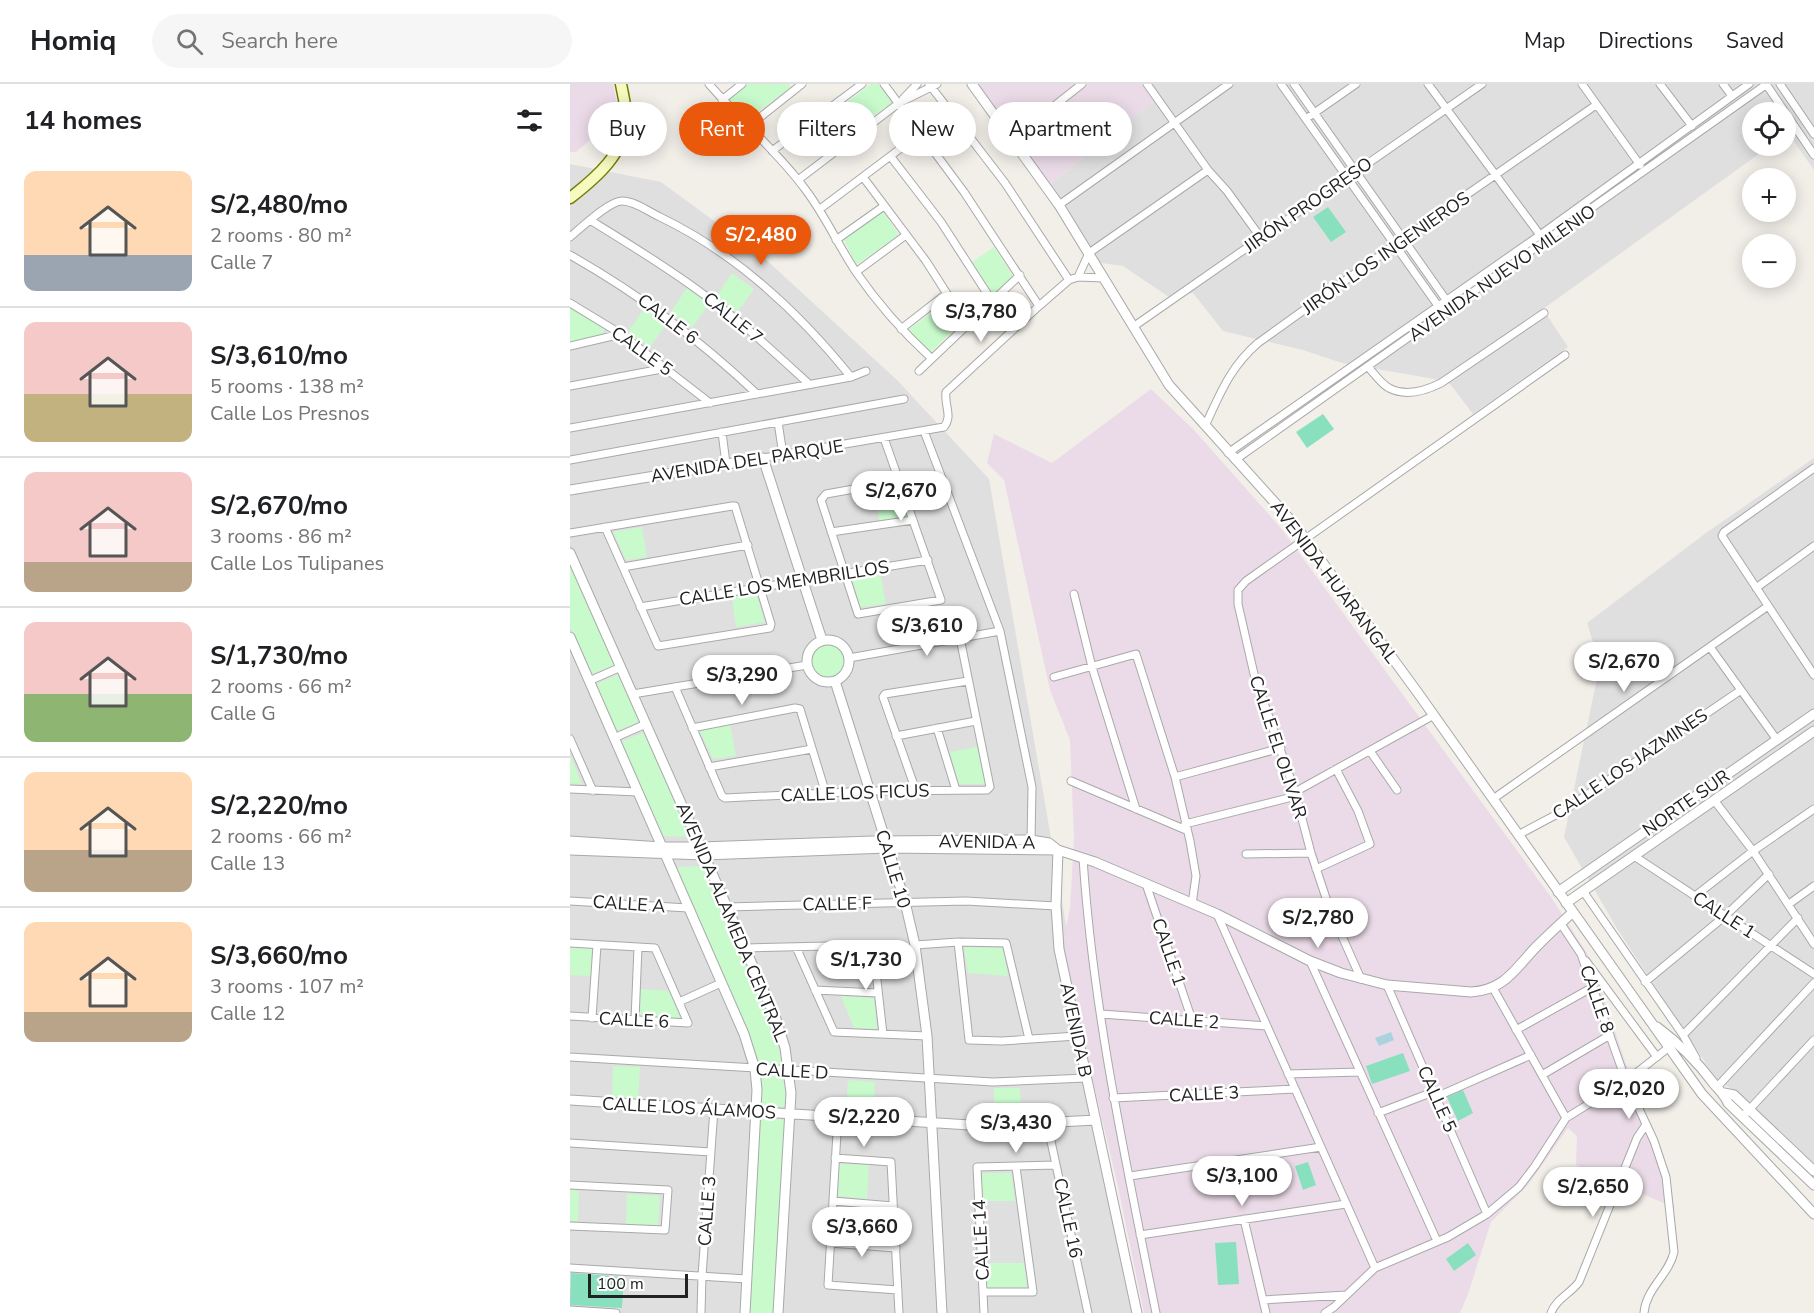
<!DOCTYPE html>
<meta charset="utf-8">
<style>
:root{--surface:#fff;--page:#f6f6f6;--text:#202124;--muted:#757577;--line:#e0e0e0;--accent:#ea580c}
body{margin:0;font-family:"Nunito Sans",sans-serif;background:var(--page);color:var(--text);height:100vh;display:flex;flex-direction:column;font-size:22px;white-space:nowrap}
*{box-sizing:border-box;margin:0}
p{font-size:20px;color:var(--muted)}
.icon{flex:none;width:33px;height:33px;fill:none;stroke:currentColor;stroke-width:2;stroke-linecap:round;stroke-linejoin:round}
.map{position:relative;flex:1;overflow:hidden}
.side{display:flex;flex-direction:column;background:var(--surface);width:570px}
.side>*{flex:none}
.banner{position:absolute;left:18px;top:18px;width:570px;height:54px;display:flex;gap:12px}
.buttons{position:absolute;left:1172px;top:18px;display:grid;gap:12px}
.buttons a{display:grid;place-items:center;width:54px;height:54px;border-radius:50%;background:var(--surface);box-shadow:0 3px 15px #0003;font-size:30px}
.scale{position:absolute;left:18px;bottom:15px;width:100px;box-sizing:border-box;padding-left:6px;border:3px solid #222;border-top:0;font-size:16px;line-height:21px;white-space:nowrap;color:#222;-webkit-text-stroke:4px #fff;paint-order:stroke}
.price{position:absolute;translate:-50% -51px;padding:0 14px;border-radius:21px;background:#fff;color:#222;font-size:20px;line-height:39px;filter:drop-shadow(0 2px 3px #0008)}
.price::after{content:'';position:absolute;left:50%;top:36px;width:18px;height:14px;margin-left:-9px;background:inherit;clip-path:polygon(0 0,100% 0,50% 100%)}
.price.on{background:var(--accent);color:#fff}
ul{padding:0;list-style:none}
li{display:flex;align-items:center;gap:18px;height:150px;padding:0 24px}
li+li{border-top:2px solid var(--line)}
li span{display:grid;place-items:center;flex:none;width:168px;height:120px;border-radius:12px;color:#555}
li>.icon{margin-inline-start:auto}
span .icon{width:72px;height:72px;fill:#fffc;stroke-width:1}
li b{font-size:26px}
h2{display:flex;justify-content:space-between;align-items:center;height:72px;padding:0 24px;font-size:26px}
.tag{padding:0 21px;border-radius:27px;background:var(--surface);box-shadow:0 3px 15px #0003;font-size:21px;line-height:54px}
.tag.on{background:var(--accent);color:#fff}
header{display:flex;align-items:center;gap:36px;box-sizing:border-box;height:84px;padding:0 30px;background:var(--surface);border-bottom:2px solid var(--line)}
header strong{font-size:28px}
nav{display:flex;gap:33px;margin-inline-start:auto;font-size:21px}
.search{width:420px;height:54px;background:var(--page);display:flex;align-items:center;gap:15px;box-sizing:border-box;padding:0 21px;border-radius:33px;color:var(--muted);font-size:22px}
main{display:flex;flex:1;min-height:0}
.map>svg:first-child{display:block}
</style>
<header>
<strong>Homiq</strong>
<div class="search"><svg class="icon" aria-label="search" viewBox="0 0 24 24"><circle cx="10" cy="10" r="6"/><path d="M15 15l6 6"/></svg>Search here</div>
<nav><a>Map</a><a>Directions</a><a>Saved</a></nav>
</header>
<main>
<section class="side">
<h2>14 homes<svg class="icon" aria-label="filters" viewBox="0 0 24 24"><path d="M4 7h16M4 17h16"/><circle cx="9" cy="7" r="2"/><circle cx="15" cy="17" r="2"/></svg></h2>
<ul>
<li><span style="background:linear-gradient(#ffd9b3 70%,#9aa5b1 0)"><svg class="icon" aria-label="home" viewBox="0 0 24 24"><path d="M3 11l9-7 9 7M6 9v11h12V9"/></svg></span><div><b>S/2,480/mo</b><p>2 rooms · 80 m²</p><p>Calle 7</p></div></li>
<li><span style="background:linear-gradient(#f6c9c9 60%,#c2b280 0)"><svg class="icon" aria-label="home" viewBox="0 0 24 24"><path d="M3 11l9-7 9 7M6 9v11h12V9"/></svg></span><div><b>S/3,610/mo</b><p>5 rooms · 138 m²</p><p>Calle Los Presnos</p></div></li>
<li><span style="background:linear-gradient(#f6c9c9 75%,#b9a48a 0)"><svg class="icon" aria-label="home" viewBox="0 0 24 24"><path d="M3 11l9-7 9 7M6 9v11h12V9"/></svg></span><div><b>S/2,670/mo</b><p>3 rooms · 86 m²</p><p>Calle Los Tulipanes</p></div></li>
<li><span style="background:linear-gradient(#f6c9c9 60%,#8fb573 0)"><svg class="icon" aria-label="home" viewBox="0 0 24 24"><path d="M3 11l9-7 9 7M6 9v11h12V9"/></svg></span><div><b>S/1,730/mo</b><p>2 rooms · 66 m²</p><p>Calle G</p></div></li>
<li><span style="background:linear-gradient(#ffd9b3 65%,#b9a48a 0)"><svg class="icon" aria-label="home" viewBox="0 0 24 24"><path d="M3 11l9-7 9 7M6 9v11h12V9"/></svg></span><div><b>S/2,220/mo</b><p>2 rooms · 66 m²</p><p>Calle 13</p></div></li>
<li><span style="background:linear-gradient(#ffd9b3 75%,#b9a48a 0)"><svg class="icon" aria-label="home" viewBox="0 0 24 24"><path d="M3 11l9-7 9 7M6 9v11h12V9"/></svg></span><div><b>S/3,660/mo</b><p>3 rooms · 107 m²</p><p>Calle 12</p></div></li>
</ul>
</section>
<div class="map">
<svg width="1244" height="1229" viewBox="0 0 1244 1229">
<rect width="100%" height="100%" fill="#f2efe9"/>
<path fill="#e0dfdf" d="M 579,0 L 1244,0 L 1244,86 L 1218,49 L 1215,50 L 1215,28 L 1182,28 L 1182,62 L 1200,62 L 973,225 L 998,263 L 903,330 L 880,300 L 870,296 L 772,279 L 733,266 L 653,247 L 623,209 L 599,213 L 553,182 L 517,177 L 473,106 L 584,17 L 575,3 Z
M 0,80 L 91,98 L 192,172 L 327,296 L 419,395 L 563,1229 L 0,1229 Z
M 1244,374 L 1244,1083 L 1160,1004 L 1148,998 L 1046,843 L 994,753 L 1030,580 L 1017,539 L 1136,449 Z"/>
<path fill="#ebdbe8" d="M 0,0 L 43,0 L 49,32 L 6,68 L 0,68 Z
M 397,0 L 579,0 L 575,3 L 584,17 L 473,106 Z
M 581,305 L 624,346 L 710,443 L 981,813 L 1020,874 L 1105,1124 L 1006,1081 L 1007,1052 L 998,1044 L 958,1101 L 921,1138 L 898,1210 L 890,1229 L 574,1229 L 547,1098 L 510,943 L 494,854 L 500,824 L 504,754 L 500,656 L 480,606 L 434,396 L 417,379 L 424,350 L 482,379 Z"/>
<path fill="#c8facc" d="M 178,0 L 219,0 L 221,3 L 176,37 L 158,16 Z
M 301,0 L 308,0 L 322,19 L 288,42 L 272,22 Z
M 312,126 L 329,151 L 286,181 L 274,156 Z
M 424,163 L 443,192 L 424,212 L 402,178 Z
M 162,189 L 184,205 L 167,229 L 145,214 Z
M 117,204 L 139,220 L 122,244 L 100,229 Z
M 376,218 L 391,239 L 361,268 L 338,246 Z
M 0,223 L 34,243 L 33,251 L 0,258 Z
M 75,223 L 97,239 L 80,263 L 58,248 Z
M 328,404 L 341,435 L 310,439 L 303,408 Z
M 72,443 L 77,473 L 56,476 L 43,448 Z
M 0,478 L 45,581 L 21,590 L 0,543 Z
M 310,487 L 316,520 L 290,523 L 281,492 Z
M 186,509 L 195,538 L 166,543 L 162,513 Z
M241 577a17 17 0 1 1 34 0a17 17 0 1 1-34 0Z
M 49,590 L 70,637 L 46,647 L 26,600 Z
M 160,640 L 166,672 L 143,675 L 129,646 Z
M 75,648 L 121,753 L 93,752 L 50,658 Z
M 407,663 L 415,700 L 389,700 L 380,668 Z
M 0,671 L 12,700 L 0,699 Z
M 135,782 L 205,948 L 213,981 L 187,979 L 174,936 L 104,783 Z
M 394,863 L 433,864 L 438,892 L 398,889 Z
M 0,864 L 22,865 L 21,892 L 0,891 Z
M 71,905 L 99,907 L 111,934 L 70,931 Z
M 271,912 L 304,914 L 307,945 L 284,944 Z
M 43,982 L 70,983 L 68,1015 L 42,1013 Z
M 190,990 L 215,992 L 216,1023 L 190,1021 Z
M 278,996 L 305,998 L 303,1030 L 276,1028 Z
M 424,1004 L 450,1004 L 451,1036 L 424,1036 Z
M 190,1034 L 216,1036 L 205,1229 L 179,1229 Z
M 269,1080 L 299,1081 L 297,1115 L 268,1112 Z
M 411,1089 L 441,1089 L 445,1117 L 413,1117 Z
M 0,1106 L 9,1107 L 8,1137 L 0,1137 Z
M 57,1110 L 90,1112 L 88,1142 L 56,1140 Z
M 416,1179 L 454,1179 L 457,1204 L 417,1204 Z"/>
<path fill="#88e0be" d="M 758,123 L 776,148 L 761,158 L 743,133 Z
M 753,330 L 764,345 L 737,364 L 726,348 Z
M 833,969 L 840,987 L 802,1000 L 796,982 Z
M 893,1006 L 903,1029 L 888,1037 L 877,1013 Z
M 738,1078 L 746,1101 L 733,1106 L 725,1082 Z
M 666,1158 L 669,1200 L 648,1201 L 645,1159 Z
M 898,1159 L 906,1171 L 884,1187 L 876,1175 Z
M 1,1189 L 54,1193 L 52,1224 L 0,1221 Z"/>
<path fill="#aad3df" d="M 821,948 L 824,956 L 809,962 L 805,954 Z"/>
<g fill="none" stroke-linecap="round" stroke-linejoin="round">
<g stroke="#a9a9a9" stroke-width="9">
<path id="minor" d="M 139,0 C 170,36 207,67 235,105 C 255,131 268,161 286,188 C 308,220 333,248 361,274
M 314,0 L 394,108 L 469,222
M 359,0 L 435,99 L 499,196
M 577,0 L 638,86 L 657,107 L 691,154
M 711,0 L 871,226
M 724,0 L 879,220
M 858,0 L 970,151
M 1012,0 L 1070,81
M 1090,0 L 1122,42
M 1153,0 L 1162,12
M 1196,0 L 1244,71
M 1210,0 L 1244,50
M 333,15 L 347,0
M 152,16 L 172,0
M 740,32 L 786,0
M 178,43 L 232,0
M 442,55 L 512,0
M 202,67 L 292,0
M 321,73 L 371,138 L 422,217
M 293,93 L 356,177 L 397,241
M 228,96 L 329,19 L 367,0
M 489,121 L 659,0
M 250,125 L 351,49
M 20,136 C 59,160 97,183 133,210 C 171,237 205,269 239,300
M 0,153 C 11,144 39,117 52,117 C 65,117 79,128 90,133 C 167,170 228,227 281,293
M 266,156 L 314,122
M 0,171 C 69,210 130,256 187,310
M 286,188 L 336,151
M 534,194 L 508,193 L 519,169 L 638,86
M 0,219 L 51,250 L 140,319
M 563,243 L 912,0
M 331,245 L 376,210
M 0,262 L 51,250
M 798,283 C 804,289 811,300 819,304 C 836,313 855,307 871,299 L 974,229
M 349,287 L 450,191
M 0,302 L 97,284
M 208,338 L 213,371
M 635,342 C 650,310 660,283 688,259 L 833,155 L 1026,21
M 0,344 L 281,293 L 296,287
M 354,347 L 430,547 L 462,703 L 461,756
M 152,348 L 156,380
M 314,354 L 371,516 L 288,530 L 251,416 L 256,410 L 329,397
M 658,369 L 970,151 L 1179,0
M 193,374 L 374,343 C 383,332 374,321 376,308 L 469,222 L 499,196 L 508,193
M 0,376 L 334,315
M 665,376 L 1197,0
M 1244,384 L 1154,448 L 1152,452 L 1244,591
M 261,448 L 343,436
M 0,449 L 162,422 L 165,422 L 201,540 L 200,544 L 88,562 L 35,443
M 53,483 L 178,461
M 1186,504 L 1244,462
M 504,510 L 522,583 L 566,725
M 70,523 L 358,476
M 1140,563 L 1207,656
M 279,574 L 430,547
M 484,593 L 566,570 L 605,693 L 620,757 L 626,792 L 622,820
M 19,597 L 51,583
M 105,603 L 152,712 L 155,714 L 299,707 L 417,706 L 420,703 L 390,554
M 63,610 L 237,581
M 122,644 L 225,624 L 230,625 L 256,710
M 367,644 L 386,706
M 326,652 L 406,637
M 44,654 L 76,640
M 0,655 L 23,707
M 800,667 L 827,706
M 139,683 L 242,665
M 605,693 L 711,664
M 501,697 L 616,746
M 0,705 L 68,708
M 346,707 L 313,613 L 315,610 L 398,597
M 725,708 L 864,631
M 923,715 L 1198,522
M 1144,716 L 1183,767 L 1244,860
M 615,740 L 726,712
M 948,751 L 993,727 L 1171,606
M 676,770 L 741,769
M 1064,772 L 1244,890
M 513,774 C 523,927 556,1078 586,1229
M 746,785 L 800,760 L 788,727 L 766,685
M 576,800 L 622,936
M 1013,807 L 1113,951 L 1126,974
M 1125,812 L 1183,767 L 1244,725
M 0,817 L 118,824
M 1219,820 L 1244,802
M 157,823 L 396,817 L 486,822
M 647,830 L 805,1184
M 991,840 L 1011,870 L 1056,997 L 1084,1057 L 1096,1093 L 1104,1168 C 1099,1191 1076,1204 1074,1229
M 388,858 L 399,956 L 432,957 L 507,952
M 0,859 L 85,864 L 118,939 L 0,932
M 345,861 L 388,858 L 436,859 L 459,955
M 226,863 L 264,948 L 357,952
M 175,864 L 303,861 L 313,950
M 740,877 L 867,1157
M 1016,877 L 1087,973
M 791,895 L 759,823 L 741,769 L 725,708 L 684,590 L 668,520 L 668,506 L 676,497 L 995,271
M 1075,898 L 1155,832 L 1199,790
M 817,901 L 917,1130
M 923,904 L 996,1034
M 245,906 L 308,909
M 109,918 L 151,899
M 531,930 L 697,942
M 22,934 L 27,861
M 65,936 L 68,863
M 946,946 L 1023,903
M 1113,951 L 1228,834
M 0,973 L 423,998 L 516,994
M 718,990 L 790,988
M 972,991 L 1040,951
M 1147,1003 L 1244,899
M 866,1013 L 961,971
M 543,1014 L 725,1005
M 808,1029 L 863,1008
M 1176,1029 L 1244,956
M 268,1032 L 258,1201 L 328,1206
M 477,1039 L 518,1229
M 0,1059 L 141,1068
M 265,1074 L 321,1078 L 329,1229
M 560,1092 L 751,1063
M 0,1101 L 98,1106 L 95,1146 L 0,1142
M 263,1117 L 323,1122
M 674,1135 L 696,1229
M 570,1151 L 776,1120
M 260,1159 L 326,1164
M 0,1184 L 177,1195
M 413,1208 L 463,1208 L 446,1083
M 693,1216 L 776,1211
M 0,1226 L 46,1229
M 131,1229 L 132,1192 L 144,1025
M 414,1229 L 407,1083 L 486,1081
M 755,1229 L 764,1223 L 805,1184 L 878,1153 L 917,1130 L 949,1103 L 965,1082 L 996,1034 L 1056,997 L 1098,964
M 981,1229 C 986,1215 1000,1210 1009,1198 L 1067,1054 L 1075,1042"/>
</g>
<g stroke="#a9a9a9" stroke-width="11">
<path id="tertiary" d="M 402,0 L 489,121 L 599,301 L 725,441 L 848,609 L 1132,1010 L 1244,1130
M 0,406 L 193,374 L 252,556
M 0,469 L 157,823 L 206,935 L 215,964 L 221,1009 L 208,1229
M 0,553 L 174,950 L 185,985 L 187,1006 L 175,1229
M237 577a21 21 0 1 1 42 0a21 21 0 1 1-42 0Z
M 265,597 L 335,818 L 345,861 L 357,952 L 372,1229
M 0,757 L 92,763 L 131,763 L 303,757 L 461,756 L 479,759 L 488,766 L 525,778 L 647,830 L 740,877 L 771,889 L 817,901 L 901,908 C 936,906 946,883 968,861 C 979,850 991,839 1002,829
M 0,766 L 134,771 L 317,764 L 488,766
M 488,766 L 486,822 L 489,865 L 567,1229
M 988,808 L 1244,630
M 996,819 L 1244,647
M 1087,943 C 1110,960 1127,977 1144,1000 C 1150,1007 1154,1010 1158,1019 L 1244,1101
M 1154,1009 L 1164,1011 L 1244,1087
M 0,1016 L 416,1042 L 526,1036"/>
</g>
<g stroke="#707d05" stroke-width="13">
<path id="secondary" d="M 0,114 C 26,94 57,68 56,32 C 56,22 53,11 51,0"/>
</g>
<use href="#minor" stroke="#fff" stroke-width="7"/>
<use href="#tertiary" stroke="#fff" stroke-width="9"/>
<use href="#secondary" stroke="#f7fabf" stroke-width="10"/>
</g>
<g text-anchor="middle" stroke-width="5" stroke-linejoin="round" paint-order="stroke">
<g font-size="18" fill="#222" stroke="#fff">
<text transform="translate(738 121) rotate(-35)" y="6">JIRÓN PROGRESO</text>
<text transform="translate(816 169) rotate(-35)" y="6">JIRÓN LOS INGENIEROS</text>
<text transform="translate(932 189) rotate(-35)" y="6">AVENIDA NUEVO MILENIO</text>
<text transform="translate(163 234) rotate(39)" y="6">CALLE 7</text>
<text transform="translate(98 235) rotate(37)" y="6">CALLE 6</text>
<text transform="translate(72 267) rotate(36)" y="6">CALLE 5</text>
<text transform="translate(177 377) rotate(-9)" y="6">AVENIDA DEL PARQUE</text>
<text transform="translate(764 498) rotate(53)" y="6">AVENIDA HUARANGAL</text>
<text transform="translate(214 499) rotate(-9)" y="6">CALLE LOS MEMBRILLOS</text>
<text transform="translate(708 663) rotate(72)" y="6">CALLE EL OLIVAR</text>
<text transform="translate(1060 680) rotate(-34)" y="6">CALLE LOS JAZMINES</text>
<text transform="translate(285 709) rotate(-2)" y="6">CALLE LOS FICUS</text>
<text transform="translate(1116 719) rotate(-35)" y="6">NORTE SUR</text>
<text transform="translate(417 758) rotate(1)" y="6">AVENIDA A</text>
<text transform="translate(323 785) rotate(73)" y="6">CALLE 10</text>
<text transform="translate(59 820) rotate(4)" y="6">CALLE A</text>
<text transform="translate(267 820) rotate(-1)" y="6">CALLE F</text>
<text transform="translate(1154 831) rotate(33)" y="6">CALLE 1</text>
<text transform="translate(162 838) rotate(67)" y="6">AVENIDA ALAMEDA CENTRAL</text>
<text transform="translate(599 868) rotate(71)" y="6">CALLE 1</text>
<text transform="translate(1027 915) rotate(71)" y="6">CALLE 8</text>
<text transform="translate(64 936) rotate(3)" y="6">CALLE 6</text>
<text transform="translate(614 936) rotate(4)" y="6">CALLE 2</text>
<text transform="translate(506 946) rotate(78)" y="6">AVENIDA B</text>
<text transform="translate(222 987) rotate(3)" y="6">CALLE D</text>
<text transform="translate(634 1010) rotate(-3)" y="6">CALLE 3</text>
<text transform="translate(867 1015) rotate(66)" y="6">CALLE 5</text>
<text transform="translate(119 1024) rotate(3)" y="6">CALLE LOS ÁLAMOS</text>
<text transform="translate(137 1127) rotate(-86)" y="6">CALLE 3</text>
<text transform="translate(498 1134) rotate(78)" y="6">CALLE 16</text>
<text transform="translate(411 1156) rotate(-93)" y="6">CALLE 14</text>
</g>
</g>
</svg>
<div class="buttons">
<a><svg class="icon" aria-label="locate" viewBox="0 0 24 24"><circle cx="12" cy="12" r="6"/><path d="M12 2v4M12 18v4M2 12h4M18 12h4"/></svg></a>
<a>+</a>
<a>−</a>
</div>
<div class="scale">100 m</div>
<b class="price on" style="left:191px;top:182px">S/2,480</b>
<b class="price" style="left:411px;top:259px">S/3,780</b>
<b class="price" style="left:331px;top:438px">S/2,670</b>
<b class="price" style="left:357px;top:573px">S/3,610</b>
<b class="price" style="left:1054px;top:609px">S/2,670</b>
<b class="price" style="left:172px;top:622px">S/3,290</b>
<b class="price" style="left:748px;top:865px">S/2,780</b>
<b class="price" style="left:296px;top:907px">S/1,730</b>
<b class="price" style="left:1059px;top:1036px">S/2,020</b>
<b class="price" style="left:294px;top:1064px">S/2,220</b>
<b class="price" style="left:446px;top:1070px">S/3,430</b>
<b class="price" style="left:672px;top:1123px">S/3,100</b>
<b class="price" style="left:1023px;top:1134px">S/2,650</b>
<b class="price" style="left:292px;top:1174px">S/3,660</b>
<div class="banner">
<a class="tag">Buy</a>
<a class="tag on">Rent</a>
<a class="tag">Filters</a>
<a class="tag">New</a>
<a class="tag">Apartment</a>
</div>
</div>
</main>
